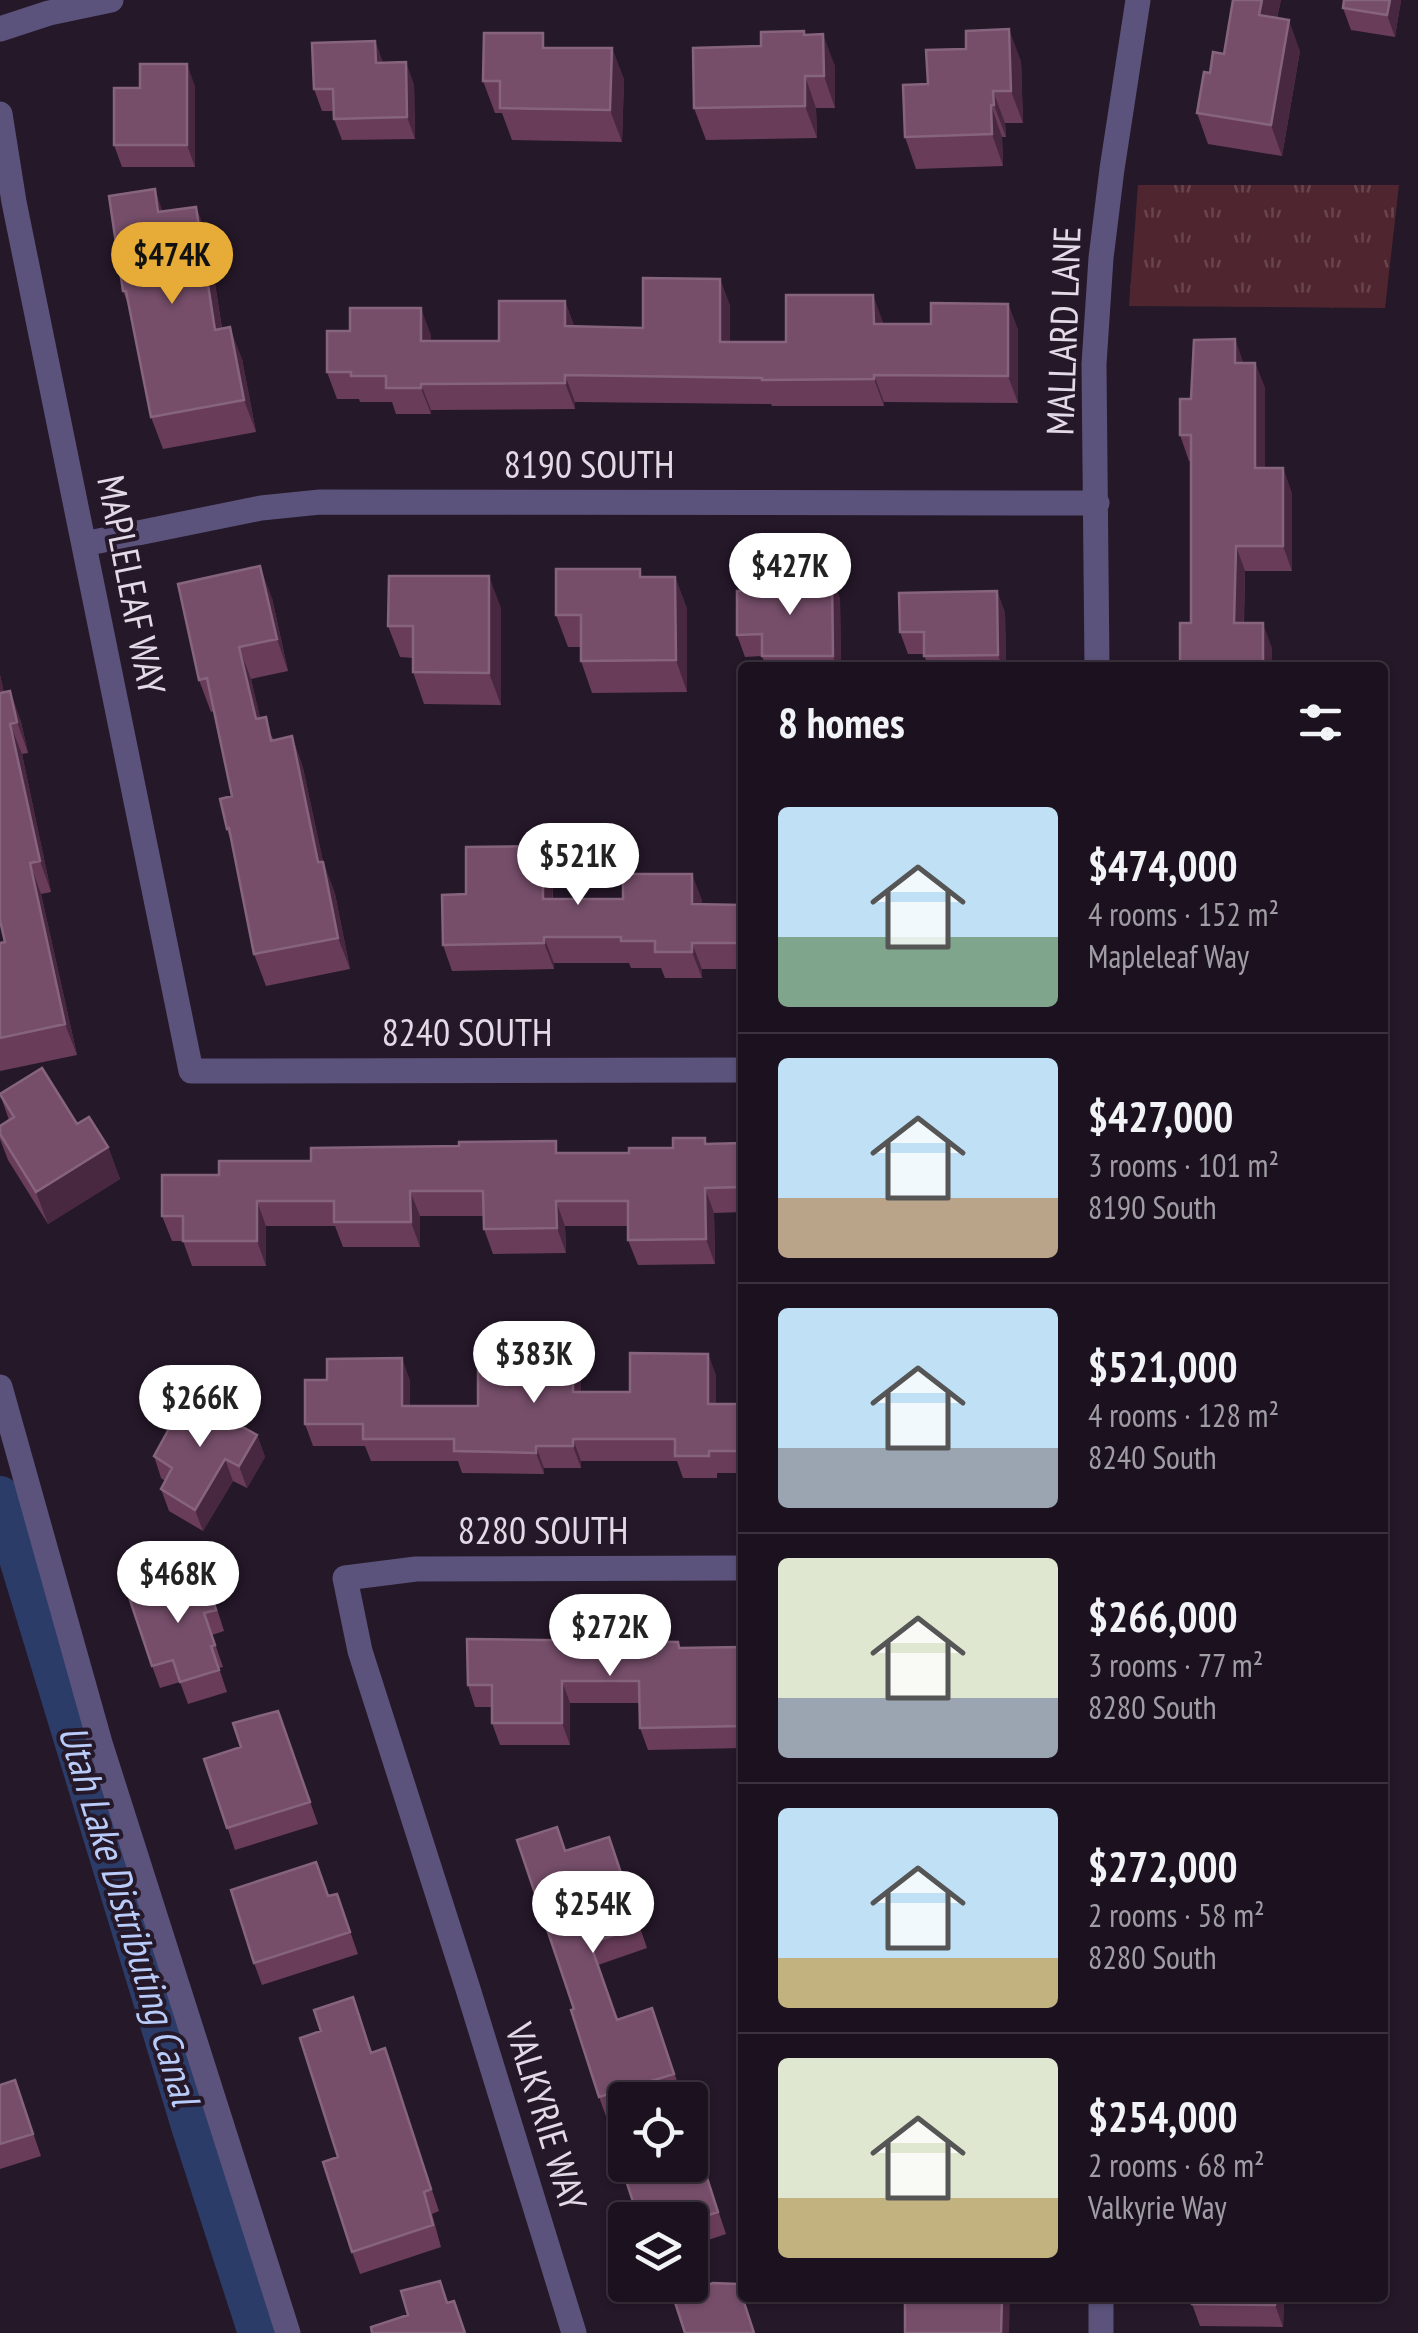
<!DOCTYPE html>
<meta charset="utf-8">
<style>
:root{--surface:#1c121f;--page:#251b28;--text:#f1f3f6;--muted:#a09ea4;--line:#3a323d;--accent:#e7ac37}
body{margin:0;font-family:"PT Sans Narrow",sans-serif;background:var(--page);color:var(--text);height:100vh;display:flex;flex-direction:column;font-size:38px;white-space:nowrap}
*{box-sizing:border-box;margin:0}
p{font-size:32px;color:var(--muted)}
.icon{flex:none;width:55px;height:55px;fill:none;stroke:currentColor;stroke-width:2;stroke-linecap:round;stroke-linejoin:round}
.map{position:relative;flex:1;overflow:hidden}
.details{position:absolute;left:738px;top:662px;width:650px;height:1640px;display:flex;flex-direction:column;background:var(--surface);border-radius:10px;box-shadow:0 2px 8px #0004,0 0 0 2px var(--line)}
.details>*{flex:none}
.fabs{position:absolute;left:608px;top:2082px;display:grid;gap:20px}
.fabs a{display:grid;place-items:center;width:100px;height:100px;border-radius:10px;background:var(--surface);box-shadow:0 2px 8px #0004,0 0 0 2px var(--line);font-size:50px}
.price{position:absolute;translate:-50% -85px;padding:0 22px;border-radius:35px;background:#fff;color:#222;font-size:32px;line-height:65px;filter:drop-shadow(0 2px 5px #0008)}
.price::after{content:'';position:absolute;left:50%;top:60px;width:30px;height:22px;margin-left:-15px;background:inherit;clip-path:polygon(0 0,100% 0,50% 100%)}
.price.active{background:var(--accent);color:#111}
ul{padding:0;list-style:none}
li{display:flex;align-items:center;gap:30px;height:250px;padding:0 40px}
li+li{border-top:2px solid var(--line)}
li span{display:grid;place-items:center;flex:none;width:280px;height:200px;border-radius:10px;color:#555}
li>.icon{margin-inline-start:auto}
span .icon{width:120px;height:120px;fill:#fffc;stroke-width:1}
li b{font-size:42px}
h2{display:flex;justify-content:space-between;align-items:center;height:120px;padding:0 40px;font-size:42px}
.map>svg:first-child{display:block}
</style>
<div class="map">
<svg width="1418" height="2333" viewBox="0 0 1418 2333">
<defs>
<pattern id="grass-tufts" width="24" height="20" patternUnits="userSpaceOnUse" patternTransform="scale(2.5)"><rect width="24" height="20" fill="#4f252f"/><path d="M3 7l-1-3M5 7V3M7 7l1-3M15 17l-1-3M17 17v-4M19 17l1-3" fill="none" stroke="#68444d"/></pattern>
</defs>
<rect width="100%" height="100%" fill="#251829"/>
<path fill="url(#grass-tufts)" d="M 1138,185 L 1399,185 L 1385,308 L 1129,306 Z"/>
<g fill="none" stroke-linecap="round" stroke-linejoin="round">
<path stroke="#2c3c69" stroke-width="40" d="M 0,1496 L 192,2129 L 258,2333"/>
<path stroke="#5b537b" stroke-width="25" d="M 0,29 L 49,13 L 111,0
M 0,114 L 14,202 L 191,1071 L 742,1070
M 84,544 L 261,508 L 320,502 L 1097,503
M 1097,668 L 1094,364 L 1101,258 L 1112,169 L 1138,0
M 0,1387 L 100,1743 L 288,2333
M 1101,2298 L 1101,2333
M 574,2333 L 468,1989 L 360,1651 L 345,1578 L 416,1569 L 742,1568"/>
</g>
<path fill="#693d5a" d="M 1233,0 L 1281,0 L 1277,18 L 1300,51 L 1282,156 L 1208,144 L 1197,113 L 1210,73 L 1224,54 Z
M 1344,0 L 1401,0 L 1395,37 L 1351,30 L 1343,8 Z
M 804,31 L 805,35 L 835,66 L 835,108 L 816,108 L 817,138 L 706,140 L 694,108 L 761,46 Z
M 375,41 L 383,63 L 414,84 L 415,139 L 342,140 L 334,119 L 334,111 L 322,111 L 314,89 Z
M 549,48 L 612,48 L 624,80 L 622,142 L 512,140 L 502,113 L 495,113 L 483,81 Z
M 1021,61 L 1023,123 L 1005,123 L 1006,137 L 1002,137 L 1003,166 L 916,169 L 905,137 L 928,84 Z
M 195,86 L 195,167 L 122,167 L 114,145 Z
M 196,207 L 208,239 L 222,328 L 242,359 L 256,432 L 163,449 L 151,417 L 130,309 L 123,291 L 163,212 Z
M 720,279 L 730,306 L 730,342 L 786,342 L 873,295 L 883,324 L 931,324 L 1008,304 L 1018,330 L 1018,403 L 884,402 L 884,406 L 772,406 L 771,404 L 575,402 L 575,409 L 431,410 L 431,414 L 396,414 L 392,402 L 360,402 L 359,399 L 337,399 L 327,372 L 350,331 L 431,335 L 431,341 L 499,341 L 565,301 L 574,326 L 643,328 Z
M 1235,339 L 1243,363 L 1255,363 L 1265,388 L 1265,468 L 1283,468 L 1292,494 L 1292,571 L 1245,571 L 1244,623 L 1272,648 L 1191,623 L 1191,461 L 1189,461 L 1180,435 L 1191,399 Z
M 643,577 L 675,577 L 687,609 L 687,692 L 592,693 L 581,661 L 581,647 L 568,647 L 556,615 Z
M 832,577 L 840,599 L 841,668 L 766,668 L 762,656 L 745,657 L 737,635 L 796,590 Z
M 997,591 L 1005,613 L 1006,668 L 928,668 L 924,654 L 908,654 L 900,632 Z
M 272,598 L 288,671 L 251,679 L 260,718 L 274,740 L 292,736 L 303,768 L 323,862 L 335,894 L 350,969 L 266,986 L 254,954 L 232,844 L 227,829 L 232,796 L 214,711 L 211,712 L 199,680 Z
M 501,608 L 501,705 L 424,704 L 413,672 L 413,658 L 400,657 L 388,626 Z
M 0,675 L 4,693 L 10,691 L 21,722 L 28,753 L 22,754 L 51,892 L 41,894 L 77,1055 L 0,1071 L 0,943 L 5,942 L 0,920 Z
M 552,873 L 553,899 L 702,900 L 702,904 L 742,905 L 742,969 L 702,969 L 702,978 L 665,978 L 661,968 L 631,968 L 629,963 L 554,963 L 554,969 L 452,971 L 443,945 L 466,894 Z
M 0,1094 L 77,1124 L 108,1147 L 120,1179 L 48,1224 L 8,1160 L 0,1139 L 0,1126 L 9,1120 Z
M 742,1143 L 742,1212 L 714,1213 L 715,1264 L 638,1265 L 628,1240 L 628,1226 L 565,1226 L 566,1253 L 493,1254 L 484,1229 L 484,1216 L 420,1216 L 420,1247 L 343,1247 L 335,1226 L 266,1226 L 266,1266 L 192,1266 L 183,1241 L 172,1241 L 162,1216 L 219,1175 L 311,1161 L 560,1153 L 629,1153 L 707,1144 Z
M 708,1354 L 716,1376 L 716,1404 L 742,1404 L 742,1473 L 717,1473 L 717,1478 L 683,1478 L 677,1461 L 581,1461 L 581,1468 L 544,1468 L 544,1474 L 462,1473 L 458,1461 L 371,1461 L 365,1446 L 313,1446 L 305,1424 L 410,1380 L 410,1406 L 478,1406 L 581,1381 L 581,1392 L 630,1392 Z
M 257,1435 L 265,1457 L 247,1488 L 233,1481 L 203,1531 L 169,1511 L 161,1489 L 165,1481 L 161,1478 L 154,1456 Z
M 213,1596 L 224,1631 L 212,1635 L 223,1667 L 219,1668 L 227,1692 L 188,1704 L 180,1682 L 160,1688 L 152,1666 Z
M 678,1642 L 680,1647 L 742,1647 L 742,1748 L 648,1750 L 640,1728 L 639,1703 L 570,1703 L 570,1745 L 500,1745 L 492,1723 L 492,1707 L 475,1707 L 468,1685 Z
M 278,1711 L 318,1824 L 235,1850 L 204,1759 L 241,1747 Z
M 609,1837 L 647,1948 L 598,1965 L 617,2020 L 660,2030 L 682,2096 L 669,2100 L 625,2100 L 625,2113 L 607,2119 L 599,2097 L 574,2009 L 566,1851 Z
M 337,1894 L 358,1954 L 262,1985 L 254,1963 L 328,1896 Z
M 385,2048 L 439,2211 L 432,2214 L 441,2247 L 360,2274 L 352,2252 L 338,2157 L 372,2053 Z
M 15,2080 L 41,2156 L 0,2169 L 0,2085 Z
M 699,2153 L 726,2234 L 690,2246 L 690,2220 L 625,2165 L 690,2165 Z
M 1284,2298 L 1283,2327 L 1200,2326 L 1192,2304 Z"/>
<path fill="#482740" d="M 1262,0 L 1281,0 L 1270,46 L 1259,15 Z
M 1390,0 L 1401,0 L 1395,37 L 1387,15 Z
M 1289,20 L 1300,51 L 1282,156 L 1271,125 Z
M 1009,29 L 1021,61 L 1023,123 L 1011,91 Z
M 823,34 L 835,66 L 835,108 L 824,76 Z
M 375,41 L 383,63 L 376,63 Z
M 612,48 L 624,80 L 622,142 L 610,110 Z
M 406,62 L 414,84 L 415,139 L 407,117 Z
M 187,64 L 195,86 L 195,167 L 187,145 Z
M 805,76 L 816,108 L 817,138 L 805,106 Z
M 993,91 L 1005,123 L 1006,137 L 994,105 Z
M 991,105 L 1002,137 L 1003,166 L 992,134 Z
M 155,189 L 166,221 L 158,212 Z
M 196,207 L 208,239 L 227,362 L 215,330 Z
M 720,279 L 730,306 L 730,368 L 720,342 Z
M 873,295 L 883,322 L 883,351 L 874,324 Z
M 565,301 L 574,327 L 565,326 Z
M 1008,304 L 1018,330 L 1018,403 L 1008,376 Z
M 421,308 L 431,335 L 431,368 L 421,341 Z
M 230,327 L 242,359 L 256,432 L 244,400 Z
M 1235,339 L 1244,364 L 1235,363 Z
M 1255,363 L 1265,388 L 1265,494 L 1255,468 Z
M 565,375 L 575,402 L 575,409 L 565,383 Z
M 874,375 L 884,402 L 884,406 L 874,379 Z
M 421,384 L 431,410 L 431,414 L 421,388 Z
M 1283,468 L 1292,494 L 1292,571 L 1283,546 Z
M 1236,546 L 1245,571 L 1243,648 L 1234,623 Z
M 260,566 L 272,598 L 288,671 L 277,639 Z
M 489,576 L 501,608 L 501,705 L 489,673 Z
M 675,577 L 687,609 L 687,692 L 676,660 Z
M 832,577 L 840,599 L 841,668 L 837,668 L 833,656 Z
M 997,591 L 1005,613 L 1006,668 L 1003,668 L 998,655 Z
M 1263,623 L 1272,648 L 1272,668 L 1263,668 Z
M 239,647 L 251,679 L 268,751 L 256,719 Z
M 0,675 L 11,724 L 0,694 Z
M 10,691 L 21,722 L 28,753 L 17,722 Z
M 10,724 L 22,754 L 51,892 L 40,861 Z
M 292,736 L 303,768 L 326,875 L 323,862 L 335,894 L 350,969 L 338,938 L 318,862 Z
M 543,846 L 552,873 L 553,925 L 543,899 Z
M 30,863 L 41,894 L 77,1055 L 65,1024 Z
M 692,874 L 702,900 L 702,930 L 692,904 Z
M 544,937 L 554,963 L 554,969 L 544,943 Z
M 692,943 L 702,969 L 702,978 L 692,952 Z
M 108,1147 L 120,1179 L 48,1224 L 36,1192 Z
M 705,1188 L 714,1213 L 715,1264 L 706,1239 Z
M 410,1191 L 420,1216 L 420,1247 L 411,1222 Z
M 257,1201 L 266,1226 L 266,1266 L 257,1241 Z
M 556,1201 L 565,1226 L 566,1253 L 557,1228 Z
M 708,1354 L 716,1376 L 716,1426 L 708,1404 Z
M 402,1358 L 410,1380 L 410,1428 L 402,1406 Z
M 573,1359 L 581,1381 L 581,1414 L 573,1392 Z
M 257,1435 L 265,1457 L 247,1488 L 239,1466 Z
M 573,1439 L 581,1461 L 581,1468 L 573,1446 Z
M 536,1446 L 544,1468 L 544,1474 L 536,1453 Z
M 225,1459 L 233,1481 L 203,1531 L 195,1510 Z
M 562,1681 L 570,1703 L 570,1745 L 562,1723 Z
M 1002,2298 L 1010,2298 L 1009,2333 L 1001,2333 Z
M 1276,2298 L 1284,2298 L 1283,2327 L 1275,2305 Z"/>
<path fill="#764e6a" stroke="#87647d" stroke-width="2.5" d="M 1233,0 L 1262,0 L 1259,15 L 1289,20 L 1271,125 L 1197,113 L 1204,72 L 1210,73 L 1213,52 L 1224,54 Z
M 1344,0 L 1390,0 L 1387,15 L 1343,8 Z
M 1009,29 L 1011,91 L 993,91 L 994,105 L 991,105 L 992,134 L 905,137 L 903,85 L 928,84 L 926,50 L 966,49 L 966,31 Z
M 804,31 L 804,35 L 823,34 L 824,76 L 805,76 L 805,106 L 694,108 L 693,48 L 761,46 L 761,32 Z
M 484,33 L 543,33 L 543,48 L 612,48 L 610,110 L 500,108 L 500,81 L 483,81 Z
M 375,41 L 376,63 L 406,62 L 407,117 L 334,119 L 333,89 L 314,89 L 312,43 Z
M 140,64 L 187,64 L 187,145 L 114,145 L 114,88 L 140,88 Z
M 155,189 L 158,212 L 196,207 L 215,330 L 230,327 L 244,400 L 151,417 L 126,291 L 123,291 L 109,196 Z
M 643,278 L 720,279 L 720,342 L 786,342 L 786,295 L 873,295 L 874,324 L 931,324 L 931,303 L 1008,304 L 1008,376 L 874,375 L 874,379 L 762,380 L 762,378 L 565,375 L 565,383 L 421,384 L 421,388 L 386,388 L 386,376 L 351,376 L 351,372 L 327,372 L 327,331 L 350,331 L 350,308 L 421,308 L 421,341 L 499,341 L 499,301 L 565,301 L 565,326 L 643,328 Z
M 1235,339 L 1235,363 L 1255,363 L 1255,468 L 1283,468 L 1283,546 L 1236,546 L 1234,623 L 1263,623 L 1263,668 L 1180,668 L 1180,623 L 1191,623 L 1191,435 L 1180,435 L 1180,399 L 1191,399 L 1194,340 Z
M 260,566 L 277,639 L 239,647 L 256,719 L 266,717 L 271,741 L 292,736 L 318,862 L 323,862 L 338,938 L 254,954 L 229,828 L 227,829 L 220,799 L 232,796 L 207,678 L 199,680 L 178,584 Z
M 556,569 L 640,569 L 640,577 L 675,577 L 676,660 L 581,661 L 581,615 L 556,615 Z
M 389,576 L 489,576 L 489,673 L 413,672 L 413,626 L 388,626 Z
M 796,577 L 832,577 L 833,656 L 762,656 L 762,634 L 737,635 L 737,591 L 796,590 Z
M 997,591 L 998,655 L 924,656 L 924,632 L 900,632 L 899,593 Z
M 10,691 L 17,722 L 10,724 L 40,861 L 30,863 L 65,1024 L 0,1038 L 0,943 L 5,942 L 0,920 L 0,693 Z
M 543,846 L 543,899 L 623,899 L 623,874 L 692,874 L 692,904 L 742,905 L 742,943 L 692,943 L 692,952 L 655,952 L 655,941 L 621,941 L 621,937 L 544,937 L 544,943 L 443,945 L 442,895 L 466,894 L 466,847 Z
M 42,1068 L 77,1124 L 89,1117 L 108,1147 L 36,1192 L 0,1134 L 0,1126 L 14,1117 L 0,1094 Z
M 673,1138 L 705,1138 L 705,1144 L 742,1143 L 742,1187 L 705,1188 L 706,1239 L 628,1240 L 628,1201 L 556,1201 L 557,1228 L 484,1229 L 483,1191 L 410,1191 L 411,1222 L 334,1222 L 334,1201 L 257,1201 L 257,1241 L 183,1241 L 183,1216 L 162,1216 L 162,1175 L 219,1175 L 219,1161 L 311,1161 L 311,1148 L 459,1146 L 459,1142 L 556,1141 L 556,1153 L 629,1153 L 629,1148 L 673,1148 Z
M 630,1353 L 708,1354 L 708,1404 L 742,1404 L 742,1451 L 709,1451 L 709,1456 L 675,1456 L 675,1439 L 573,1439 L 573,1446 L 536,1446 L 536,1453 L 454,1451 L 454,1439 L 363,1439 L 363,1424 L 305,1424 L 305,1380 L 327,1380 L 327,1359 L 402,1358 L 402,1406 L 478,1406 L 478,1360 L 573,1359 L 573,1392 L 630,1392 Z
M 187,1396 L 257,1435 L 239,1466 L 225,1459 L 195,1510 L 161,1489 L 172,1468 L 154,1456 Z
M 205,1574 L 216,1610 L 204,1613 L 215,1645 L 211,1646 L 219,1670 L 180,1682 L 173,1660 L 152,1666 L 129,1597 Z
M 467,1639 L 678,1642 L 679,1648 L 742,1647 L 742,1726 L 640,1728 L 639,1681 L 562,1681 L 562,1723 L 492,1723 L 492,1685 L 468,1685 Z
M 278,1711 L 310,1802 L 227,1828 L 204,1759 L 241,1747 L 233,1723 Z
M 557,1827 L 565,1851 L 609,1837 L 639,1927 L 590,1943 L 617,2020 L 652,2008 L 674,2074 L 599,2097 L 571,2010 L 574,2009 L 517,1840 Z
M 316,1862 L 328,1896 L 337,1894 L 350,1932 L 254,1963 L 231,1890 Z
M 353,1997 L 371,2053 L 385,2048 L 431,2189 L 424,2192 L 433,2225 L 352,2252 L 323,2162 L 338,2157 L 300,2038 L 321,2031 L 314,2010 Z
M 15,2080 L 33,2134 L 0,2144 L 0,2085 Z
M 625,2151 L 625,2165 L 690,2165 L 690,2155 L 699,2153 L 718,2212 L 690,2221 L 690,2220 L 639,2220 L 617,2153 Z
M 440,2281 L 447,2303 L 454,2301 L 465,2333 L 372,2333 L 371,2327 L 408,2315 L 401,2291 Z
M 713,2283 L 738,2284 L 754,2333 L 685,2333 L 673,2296 Z
M 905,2298 L 1002,2298 L 1001,2333 L 905,2333 Z
M 1192,2298 L 1276,2298 L 1275,2305 L 1192,2304 Z"/>
<g text-anchor="middle" stroke-width="8" stroke-linejoin="round" paint-order="stroke">
<g font-size="38" fill="#e2dae6" stroke="#251829">
<text transform="translate(1064 331) rotate(-88)" y="13">MALLARD LANE</text>
<text x="589" y="478">8190 SOUTH</text>
<text transform="translate(131 585) rotate(79)" y="13">MAPLELEAF WAY</text>
<text x="467" y="1046">8240 SOUTH</text>
<text x="543" y="1544">8280 SOUTH</text>
<text transform="translate(546 2117) rotate(73)" y="13">VALKYRIE WAY</text>
</g>
<g font-size="40" font-style="italic" fill="#b9ccf9" stroke="#251829">
<text transform="translate(129 1915) rotate(73)" y="14">Utah Lake Distributing Canal</text>
</g>
</g>
</svg>
<div class="fabs">
<a><svg class="icon" aria-label="locate" viewBox="0 0 24 24"><circle cx="12" cy="12" r="6"/><path d="M12 2v4M12 18v4M2 12h4M18 12h4"/></svg></a>
<a><svg class="icon" aria-label="layers" viewBox="0 0 24 24"><path d="M12 4l9 5-9 5-9-5zM3 14l9 5 9-5"/></svg></a>
</div>
<b class="price active" style="left:172px;top:307px">$474K</b>
<b class="price" style="left:790px;top:618px">$427K</b>
<b class="price" style="left:578px;top:908px">$521K</b>
<b class="price" style="left:534px;top:1406px">$383K</b>
<b class="price" style="left:200px;top:1450px">$266K</b>
<b class="price" style="left:178px;top:1626px">$468K</b>
<b class="price" style="left:610px;top:1679px">$272K</b>
<b class="price" style="left:593px;top:1956px">$254K</b>
<section class="details">
<h2>8 homes<svg class="icon" aria-label="filters" viewBox="0 0 24 24"><path d="M4 7h16M4 17h16"/><circle cx="9" cy="7" r="2"/><circle cx="15" cy="17" r="2"/></svg></h2>
<ul>
<li><span style="background:linear-gradient(#bfe0f5 65%,#7fa58c 0)"><svg class="icon" aria-label="home" viewBox="0 0 24 24"><path d="M3 11l9-7 9 7M6 9v11h12V9"/></svg></span><div><b>$474,000</b><p>4 rooms · 152 m²</p><p>Mapleleaf Way</p></div></li>
<li><span style="background:linear-gradient(#bfe0f5 70%,#b9a48a 0)"><svg class="icon" aria-label="home" viewBox="0 0 24 24"><path d="M3 11l9-7 9 7M6 9v11h12V9"/></svg></span><div><b>$427,000</b><p>3 rooms · 101 m²</p><p>8190 South</p></div></li>
<li><span style="background:linear-gradient(#bfe0f5 70%,#9aa5b1 0)"><svg class="icon" aria-label="home" viewBox="0 0 24 24"><path d="M3 11l9-7 9 7M6 9v11h12V9"/></svg></span><div><b>$521,000</b><p>4 rooms · 128 m²</p><p>8240 South</p></div></li>
<li><span style="background:linear-gradient(#dfe7d0 70%,#9aa5b1 0)"><svg class="icon" aria-label="home" viewBox="0 0 24 24"><path d="M3 11l9-7 9 7M6 9v11h12V9"/></svg></span><div><b>$266,000</b><p>3 rooms · 77 m²</p><p>8280 South</p></div></li>
<li><span style="background:linear-gradient(#bfe0f5 75%,#c2b280 0)"><svg class="icon" aria-label="home" viewBox="0 0 24 24"><path d="M3 11l9-7 9 7M6 9v11h12V9"/></svg></span><div><b>$272,000</b><p>2 rooms · 58 m²</p><p>8280 South</p></div></li>
<li><span style="background:linear-gradient(#dfe7d0 70%,#c2b280 0)"><svg class="icon" aria-label="home" viewBox="0 0 24 24"><path d="M3 11l9-7 9 7M6 9v11h12V9"/></svg></span><div><b>$254,000</b><p>2 rooms · 68 m²</p><p>Valkyrie Way</p></div></li>
</ul>
</section>
</div>
